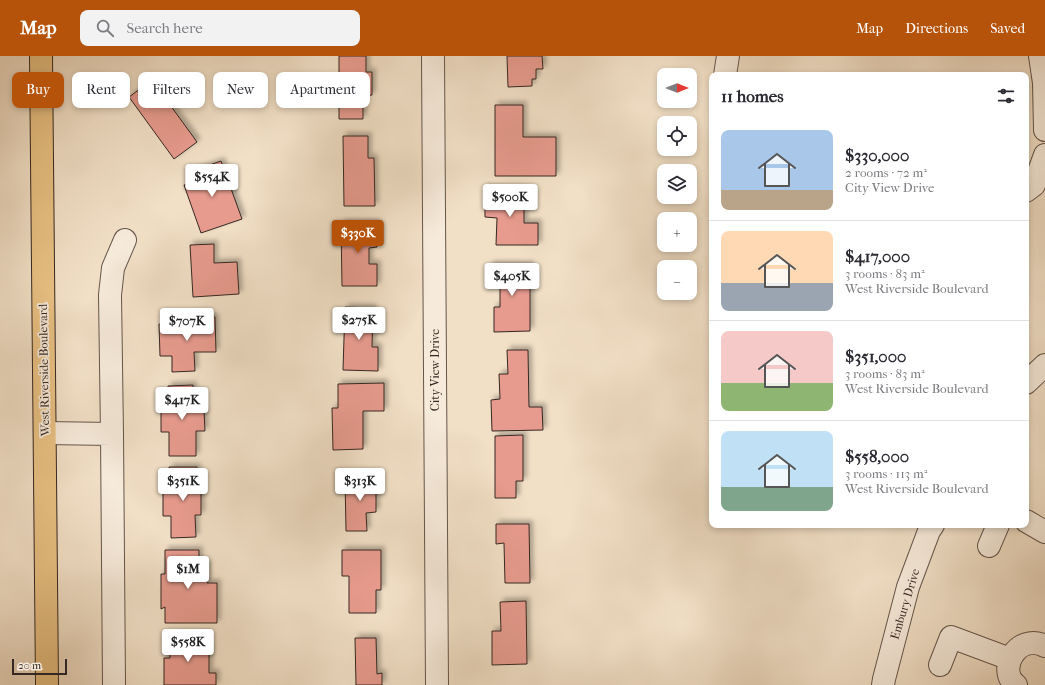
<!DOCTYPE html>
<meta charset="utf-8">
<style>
:root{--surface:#fff;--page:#f2f2f3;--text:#2b2b33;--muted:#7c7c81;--line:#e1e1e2;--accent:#b45309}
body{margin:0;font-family:"IM FELL French Canon",serif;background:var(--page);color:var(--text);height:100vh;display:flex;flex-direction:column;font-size:15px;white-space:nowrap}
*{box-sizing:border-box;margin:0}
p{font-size:13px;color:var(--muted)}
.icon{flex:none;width:22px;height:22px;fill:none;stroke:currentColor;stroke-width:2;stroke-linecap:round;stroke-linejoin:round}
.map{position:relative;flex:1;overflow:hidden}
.panel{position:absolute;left:709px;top:16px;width:320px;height:456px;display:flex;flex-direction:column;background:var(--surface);border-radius:8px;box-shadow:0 2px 6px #0003}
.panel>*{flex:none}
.top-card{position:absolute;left:12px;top:16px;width:380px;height:36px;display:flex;gap:8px}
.needle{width:26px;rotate:90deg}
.fabs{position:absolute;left:657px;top:12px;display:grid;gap:8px}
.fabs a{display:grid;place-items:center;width:40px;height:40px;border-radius:8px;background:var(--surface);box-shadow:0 2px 6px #0003;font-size:20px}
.scale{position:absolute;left:12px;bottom:10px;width:55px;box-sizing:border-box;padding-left:4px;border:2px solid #362822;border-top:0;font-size:11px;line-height:14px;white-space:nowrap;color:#362822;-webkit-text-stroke:3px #f6eada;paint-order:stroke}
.price{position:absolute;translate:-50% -34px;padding:0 9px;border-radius:4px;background:#fff;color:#222;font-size:13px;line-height:26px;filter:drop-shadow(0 1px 2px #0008)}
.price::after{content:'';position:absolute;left:50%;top:24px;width:12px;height:9px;margin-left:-6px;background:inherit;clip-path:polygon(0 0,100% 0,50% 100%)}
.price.selected{background:var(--accent);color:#fff}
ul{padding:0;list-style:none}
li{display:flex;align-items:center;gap:12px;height:100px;padding:0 12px}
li+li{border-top:1px solid var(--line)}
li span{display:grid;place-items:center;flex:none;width:112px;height:80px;border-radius:8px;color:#555}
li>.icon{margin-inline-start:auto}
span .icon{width:48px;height:48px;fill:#fffc;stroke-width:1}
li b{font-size:17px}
h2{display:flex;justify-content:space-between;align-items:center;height:48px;padding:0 12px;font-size:17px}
.pill{padding:0 14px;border-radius:8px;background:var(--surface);box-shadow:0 2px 6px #0003;font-size:14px;line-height:36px}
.pill.selected{background:var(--accent);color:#fff}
header{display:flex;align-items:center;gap:24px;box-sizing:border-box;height:56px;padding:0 20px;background:var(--accent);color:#fff}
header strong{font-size:19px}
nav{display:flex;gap:22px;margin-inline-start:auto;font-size:14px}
.search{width:280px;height:36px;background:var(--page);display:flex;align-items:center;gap:10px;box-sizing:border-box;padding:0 14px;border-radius:8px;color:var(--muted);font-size:15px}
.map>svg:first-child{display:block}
</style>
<header>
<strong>Map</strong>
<div class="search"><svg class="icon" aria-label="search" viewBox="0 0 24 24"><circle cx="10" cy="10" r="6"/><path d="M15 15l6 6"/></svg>Search here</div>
<nav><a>Map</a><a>Directions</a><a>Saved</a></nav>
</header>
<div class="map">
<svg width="1045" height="629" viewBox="0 0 1045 629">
<defs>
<filter id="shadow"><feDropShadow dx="3.5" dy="-3.5" stdDeviation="2" flood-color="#0004"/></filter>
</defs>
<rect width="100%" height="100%" fill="#f1dfc6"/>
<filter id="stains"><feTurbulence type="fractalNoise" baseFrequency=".005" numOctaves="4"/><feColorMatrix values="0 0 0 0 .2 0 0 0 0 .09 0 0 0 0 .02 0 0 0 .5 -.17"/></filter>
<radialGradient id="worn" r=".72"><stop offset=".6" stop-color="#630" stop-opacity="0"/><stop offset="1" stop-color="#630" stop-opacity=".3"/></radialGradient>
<path fill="#e79b8e" stroke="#362822" filter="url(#shadow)" d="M 339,0 L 366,0 L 366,16 L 372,16 L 372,39 L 363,40 L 363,63 L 339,63 Z
M 507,0 L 542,0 L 543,13 L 536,13 L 536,23 L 532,23 L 532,30 L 508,31 Z
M 152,24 L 197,86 L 174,103 L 129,41 Z
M 495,49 L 523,49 L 523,81 L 556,81 L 556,120 L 495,120 Z
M 343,80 L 368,80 L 368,102 L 374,102 L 375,150 L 344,150 Z
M 221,105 L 242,163 L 201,177 L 184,129 L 194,126 L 190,116 Z
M 485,133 L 524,134 L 524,167 L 538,167 L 538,189 L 496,189 L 497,162 L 485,161 Z
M 341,167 L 377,167 L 377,191 L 369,192 L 369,208 L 377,208 L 377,230 L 342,230 Z
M 214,188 L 214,207 L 237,206 L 239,238 L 193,241 L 190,189 Z
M 490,209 L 530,209 L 530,275 L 494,276 L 494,251 L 500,251 L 500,232 L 490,232 Z
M 345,251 L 373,252 L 372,291 L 378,291 L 378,315 L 343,314 Z
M 215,261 L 216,296 L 194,296 L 195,315 L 172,316 L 172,300 L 160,300 L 159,268 L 189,267 L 189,262 Z
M 507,294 L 528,294 L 529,351 L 542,351 L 543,374 L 492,375 L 491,344 L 500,343 L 499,318 L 508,318 Z
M 384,327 L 384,355 L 363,355 L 363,393 L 333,394 L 332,352 L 338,352 L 338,328 Z
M 193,329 L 194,355 L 204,355 L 205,375 L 196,375 L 196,400 L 169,400 L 169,376 L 161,376 L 161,354 L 169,354 L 168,330 Z
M 523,379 L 523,425 L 516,425 L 516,442 L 495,442 L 495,380 Z
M 169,411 L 197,411 L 197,434 L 201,434 L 201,459 L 195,459 L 196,481 L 171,482 L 171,460 L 163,460 L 163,436 L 169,436 Z
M 376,421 L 376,456 L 366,457 L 367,475 L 346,475 L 345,422 Z
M 496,468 L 529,468 L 530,527 L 505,527 L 504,487 L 496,488 Z
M 165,494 L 199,494 L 199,508 L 207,508 L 207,527 L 217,527 L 217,567 L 165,567 L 165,551 L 161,553 L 161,518 L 165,518 Z
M 342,494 L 381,494 L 381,534 L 376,534 L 376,557 L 349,557 L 349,520 L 342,520 Z
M 526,545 L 527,608 L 492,609 L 492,575 L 501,575 L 500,546 Z
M 170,580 L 200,580 L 200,592 L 209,592 L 209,617 L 216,617 L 216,629 L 164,629 L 164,602 L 170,602 Z
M 355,582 L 376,582 L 377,618 L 382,617 L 382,629 L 356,629 Z"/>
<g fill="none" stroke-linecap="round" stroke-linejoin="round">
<g stroke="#65564b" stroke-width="24">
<path id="minor" d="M 433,0 L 437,629
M 1040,0 L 1044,27 L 1045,74
M 725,19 L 728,0
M 1026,135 L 1034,129 L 1045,99
M 1026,327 L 1045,309
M 45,377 L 112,378
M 1026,465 L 1045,476
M 989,490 L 998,469
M 940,609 L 951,581 L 1010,603
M 114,629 L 112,378 L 110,239 L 113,212 L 125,184
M 883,629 L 884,623 L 908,531 L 929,475 L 933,469
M 1016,629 C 996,614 1018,576 1045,590"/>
</g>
<g stroke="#362822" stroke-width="24">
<path id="major" d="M 41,0 L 47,629"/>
</g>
<use href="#minor" stroke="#f6eada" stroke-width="22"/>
<use href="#major" stroke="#e8c083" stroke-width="22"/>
</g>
<g text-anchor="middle" stroke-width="3.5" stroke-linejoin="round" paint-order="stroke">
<g font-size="12" fill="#362822" stroke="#f6eada">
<text transform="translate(44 314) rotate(-91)" y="4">West Riverside Boulevard</text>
<text transform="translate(435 314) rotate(-90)" y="4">City View Drive</text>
<text transform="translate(905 548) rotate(-73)" y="4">Embury Drive</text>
</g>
</g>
<rect width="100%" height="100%" filter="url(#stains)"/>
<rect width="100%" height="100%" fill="url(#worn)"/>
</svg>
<div class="fabs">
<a><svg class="needle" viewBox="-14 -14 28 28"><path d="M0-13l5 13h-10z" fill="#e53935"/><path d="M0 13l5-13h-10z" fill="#7c7c81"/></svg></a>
<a><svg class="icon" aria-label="locate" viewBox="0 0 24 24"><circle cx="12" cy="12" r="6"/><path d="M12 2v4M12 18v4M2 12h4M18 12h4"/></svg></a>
<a><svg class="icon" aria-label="layers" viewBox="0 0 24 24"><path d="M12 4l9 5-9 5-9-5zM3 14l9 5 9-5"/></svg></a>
<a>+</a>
<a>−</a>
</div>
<div class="scale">20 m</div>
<b class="price" style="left:212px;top:142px">$554K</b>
<b class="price" style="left:510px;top:162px">$500K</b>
<b class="price selected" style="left:358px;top:198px">$330K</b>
<b class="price" style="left:512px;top:241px">$405K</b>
<b class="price" style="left:359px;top:285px">$275K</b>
<b class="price" style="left:187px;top:286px">$707K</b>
<b class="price" style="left:182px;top:365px">$417K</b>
<b class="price" style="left:183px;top:446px">$351K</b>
<b class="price" style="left:360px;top:446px">$313K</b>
<b class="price" style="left:188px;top:534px">$1M</b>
<b class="price" style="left:188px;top:607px">$558K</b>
<div class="top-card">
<a class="pill selected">Buy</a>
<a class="pill">Rent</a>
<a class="pill">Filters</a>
<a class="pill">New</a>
<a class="pill">Apartment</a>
</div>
<section class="panel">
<h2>11 homes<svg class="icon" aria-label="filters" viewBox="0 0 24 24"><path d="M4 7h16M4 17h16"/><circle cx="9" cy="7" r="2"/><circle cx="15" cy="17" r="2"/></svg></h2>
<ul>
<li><span style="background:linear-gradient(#a9c7e8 75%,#b9a48a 0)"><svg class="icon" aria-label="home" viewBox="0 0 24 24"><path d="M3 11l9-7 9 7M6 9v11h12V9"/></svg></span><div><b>$330,000</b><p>2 rooms · 72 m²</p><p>City View Drive</p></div></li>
<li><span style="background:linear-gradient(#ffd9b3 65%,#9aa5b1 0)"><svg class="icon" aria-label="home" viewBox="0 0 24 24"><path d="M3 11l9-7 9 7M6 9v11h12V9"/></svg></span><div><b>$417,000</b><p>3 rooms · 83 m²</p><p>West Riverside Boulevard</p></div></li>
<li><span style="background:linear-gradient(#f6c9c9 65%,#8fb573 0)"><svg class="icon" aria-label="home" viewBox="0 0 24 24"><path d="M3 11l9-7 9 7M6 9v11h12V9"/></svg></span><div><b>$351,000</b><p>3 rooms · 83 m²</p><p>West Riverside Boulevard</p></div></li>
<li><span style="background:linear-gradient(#bfe0f5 70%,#7fa58c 0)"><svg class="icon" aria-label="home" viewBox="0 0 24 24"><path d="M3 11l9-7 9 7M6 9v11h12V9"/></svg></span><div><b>$558,000</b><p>3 rooms · 113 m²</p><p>West Riverside Boulevard</p></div></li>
</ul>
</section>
</div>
